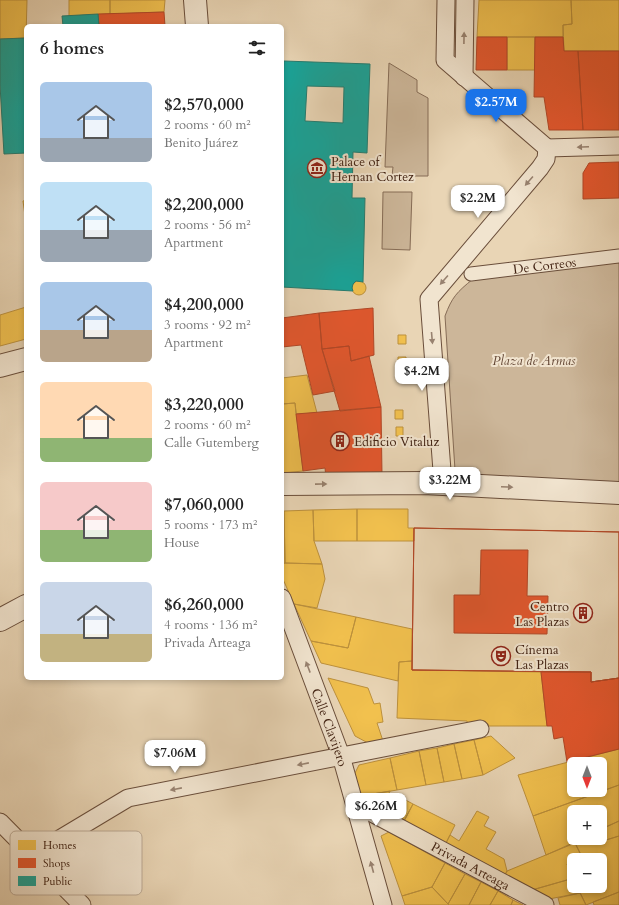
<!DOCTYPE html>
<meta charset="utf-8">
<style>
:root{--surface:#fff;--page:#f6f6f6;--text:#222;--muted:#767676;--accent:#1a73e8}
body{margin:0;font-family:Cardo,serif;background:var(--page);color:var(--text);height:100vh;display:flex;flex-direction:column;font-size:15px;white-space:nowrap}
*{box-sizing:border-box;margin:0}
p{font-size:13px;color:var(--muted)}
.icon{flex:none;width:22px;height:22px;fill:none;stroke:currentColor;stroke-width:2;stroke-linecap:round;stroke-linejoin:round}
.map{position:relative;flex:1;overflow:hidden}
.drawer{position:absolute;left:24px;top:24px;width:260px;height:656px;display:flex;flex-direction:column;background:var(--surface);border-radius:6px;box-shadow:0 2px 6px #0003}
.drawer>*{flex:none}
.needle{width:26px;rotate:180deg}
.buttons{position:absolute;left:567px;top:757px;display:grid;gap:8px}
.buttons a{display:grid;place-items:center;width:40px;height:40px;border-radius:6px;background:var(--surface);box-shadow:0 2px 6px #0003;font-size:20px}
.price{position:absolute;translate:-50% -34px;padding:0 9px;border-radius:8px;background:#fff;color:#222;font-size:13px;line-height:26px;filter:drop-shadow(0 1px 2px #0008)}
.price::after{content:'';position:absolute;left:50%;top:24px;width:12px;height:9px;margin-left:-6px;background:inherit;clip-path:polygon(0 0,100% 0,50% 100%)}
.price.active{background:var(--accent);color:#fff}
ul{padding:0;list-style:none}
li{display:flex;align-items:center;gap:12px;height:100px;padding:0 16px}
li span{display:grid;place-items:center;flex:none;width:112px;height:80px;border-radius:6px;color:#555}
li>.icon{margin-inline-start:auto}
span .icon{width:48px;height:48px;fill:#fffc;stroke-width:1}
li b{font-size:17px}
h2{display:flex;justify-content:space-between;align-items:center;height:48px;padding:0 16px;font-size:17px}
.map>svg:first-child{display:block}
</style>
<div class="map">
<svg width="619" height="905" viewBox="0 0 619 905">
<rect width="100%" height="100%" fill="#e9d5b5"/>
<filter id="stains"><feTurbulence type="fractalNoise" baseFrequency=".005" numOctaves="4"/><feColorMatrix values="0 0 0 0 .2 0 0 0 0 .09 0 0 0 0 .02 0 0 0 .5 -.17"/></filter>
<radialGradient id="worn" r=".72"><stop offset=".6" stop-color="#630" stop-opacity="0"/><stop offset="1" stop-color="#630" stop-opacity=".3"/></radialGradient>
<path fill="#ccb699" stroke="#866c56" d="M 389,63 L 417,80 L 417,92 L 428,98 L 428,176 L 392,176 L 393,167 L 385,167 Z
M 383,192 L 412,192 L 410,250 L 382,249 Z
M 619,261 L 619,482 L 461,477 L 455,470 L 445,316 C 452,297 457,292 473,279 Z"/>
<path fill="#f2c14e" stroke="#bd913c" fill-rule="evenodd" d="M 0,0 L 27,0 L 26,38 L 0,39 Z
M 69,0 L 110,0 L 110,14 L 69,16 Z
M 110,0 L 165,0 L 164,12 L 110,14 Z
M 479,0 L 571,0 L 572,24 L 563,25 L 563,37 L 477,37 Z
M 571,0 L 619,0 L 619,51 L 564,51 L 563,25 L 572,24 Z
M 507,37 L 535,37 L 535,70 L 507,70 Z
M 26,200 L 26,223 L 23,201 Z
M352 288a7 7 0 1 1 14 0a7 7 0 1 1-14 0Z
M 26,307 L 26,339 L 0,346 L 0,315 Z
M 398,335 L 406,335 L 406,344 L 398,344 Z
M 398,357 L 406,357 L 406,366 L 398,366 Z
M 307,375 L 317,413 L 296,414 L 295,403 L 282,404 L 282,378 Z
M 295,403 L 303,471 L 282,473 L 282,404 Z
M 395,410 L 403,410 L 403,419 L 395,419 Z
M 396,427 L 403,427 L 403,436 L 396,436 Z
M 357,509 L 408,509 L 408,528 L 414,528 L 414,541 L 357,541 Z
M 357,509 L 357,541 L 314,541 L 313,510 Z
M 313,510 L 314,541 L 322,564 L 285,563 L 284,511 Z
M 282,511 L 284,511 L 285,563 L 282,564 Z
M 285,563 L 322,564 L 325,579 L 317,608 L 294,604 L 282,577 L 282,564 Z
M 294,604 L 356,617 L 348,648 L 311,641 Z
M 356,617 L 412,629 L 412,661 L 399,662 L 398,681 L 321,663 L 311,641 L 348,648 Z
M 412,661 L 412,670 L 541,672 L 547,726 L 468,726 L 467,721 L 397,718 L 399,662 Z
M 328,678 L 368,688 L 374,704 L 380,703 L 383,722 L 377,723 L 383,741 L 370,744 L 355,736 Z
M 491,736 L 515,758 L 483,775 L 474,740 Z
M 474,740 L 483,775 L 462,779 L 454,744 Z
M 454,744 L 462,779 L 444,782 L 437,748 Z
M 437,748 L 444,782 L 426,785 L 419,751 Z
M 619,749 L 619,785 L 533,816 L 518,775 ZM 574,764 L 600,764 L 600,790 L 574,790 Z
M 419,751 L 426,785 L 397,790 L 390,758 Z
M 390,758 L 397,790 L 361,796 L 354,775 L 359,765 Z
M 619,785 L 619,821 L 600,830 L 600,812 L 574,812 L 574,838 L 584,838 L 546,855 L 533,816 Z
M 390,791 L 380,812 L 367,805 L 361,796 Z
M 400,797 L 413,804 L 403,823 L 390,817 Z
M 385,801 L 395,807 L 390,817 L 380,812 Z
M 413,804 L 455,825 L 445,845 L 403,823 Z
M 477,811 L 489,817 L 484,826 L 496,832 L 486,849 L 504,859 L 507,871 L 505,875 L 445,845 L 450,835 L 459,841 Z
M 619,821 L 619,836 L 606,840 L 603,828 Z
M 603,828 L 606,840 L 619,836 L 619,892 L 586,905 L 577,886 L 600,886 L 600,860 L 575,860 L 582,857 L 575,843 L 584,838 L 600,838 L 600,830 Z
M 389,832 L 445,863 L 432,887 L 402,896 L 381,836 Z
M 575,843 L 582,857 L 567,864 L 574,878 L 532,890 L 505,875 L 507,871 Z
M 574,860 L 574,879 L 567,864 Z
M 445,863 L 465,874 L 448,904 L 432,887 Z
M 465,874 L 481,882 L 469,905 L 449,905 L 448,904 Z
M 574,878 L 574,886 L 577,886 L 580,893 L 549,899 L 532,890 Z
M 481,882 L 498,891 L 490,905 L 469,905 Z
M 432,887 L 449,905 L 405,905 L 402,896 Z
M 498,891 L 513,900 L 511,905 L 490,905 Z
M 619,892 L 619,905 L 594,905 L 593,902 Z
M 580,893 L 586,905 L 560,905 L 558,898 Z
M 513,900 L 523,905 L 511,905 Z"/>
<path fill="#e4572e" stroke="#b34726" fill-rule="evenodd" d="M 164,12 L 165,26 L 99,26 L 98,14 Z
M 477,37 L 507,37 L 507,70 L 476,70 Z
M 535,37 L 563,37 L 564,51 L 578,51 L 583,130 L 549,130 L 544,97 L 534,97 Z
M 578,51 L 619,51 L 619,130 L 583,130 Z
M 619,162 L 619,198 L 583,199 L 583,173 L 589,163 Z
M 373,308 L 374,355 L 351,361 L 349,346 L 322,349 L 319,313 Z
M 319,313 L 322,349 L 335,391 L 313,395 L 301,345 L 282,347 L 282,318 Z
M 349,346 L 351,361 L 369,356 L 381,407 L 340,411 L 322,349 Z
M 381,407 L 382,475 L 326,478 L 325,468 L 303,471 L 296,414 Z
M 414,528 L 619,532 L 619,678 L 591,682 L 591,672 L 412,670 ZM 481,550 L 528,550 L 527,596 L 548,596 L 547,634 L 454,633 L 454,595 L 480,595 Z
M 414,528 L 619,532 L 619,678 L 591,682 L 591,672 L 412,670 Z
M 541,672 L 591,672 L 591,682 L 619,678 L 619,749 L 567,762 L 563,737 L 554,739 L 552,726 L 547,726 Z"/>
<path fill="#17a398" stroke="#237c70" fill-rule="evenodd" d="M 98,14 L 99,26 L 63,26 L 62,16 Z
M 26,38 L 26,153 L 4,154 L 0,85 L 0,39 Z
M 284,61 L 370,64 L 367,153 L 353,152 L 352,198 L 365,198 L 363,282 L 356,281 L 353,284 L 352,288 L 353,291 L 282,287 L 282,110 ZM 307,86 L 344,87 L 343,123 L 305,121 Z"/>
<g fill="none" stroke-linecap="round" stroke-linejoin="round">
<g stroke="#6a4e3b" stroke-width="15">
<g id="pedestrian">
<path id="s1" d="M 471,274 L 619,256"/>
</g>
</g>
<g stroke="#6a4e3b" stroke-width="19">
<g id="minor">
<path d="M 446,0 L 445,60 L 547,148"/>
<path d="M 464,77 L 465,0"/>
<path d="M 547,148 L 619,146"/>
<path d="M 443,484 L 429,299 L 540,168 L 546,159 L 547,148"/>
<path id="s2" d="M 282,598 L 341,756 L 383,905"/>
<path id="s3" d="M 355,804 L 545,905"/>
<path d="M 0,822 L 82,905"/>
<path d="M 33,855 L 128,798 L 480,729"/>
</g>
</g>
<g stroke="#6a4e3b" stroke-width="24">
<path id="tertiary" d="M 195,0 L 197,26
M 0,366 L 26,359
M 282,484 L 424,483 L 619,493
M 0,620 L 26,606"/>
</g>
<use href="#pedestrian" stroke="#f1e4cf" stroke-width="13"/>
<use href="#minor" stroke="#f1e4cf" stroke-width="17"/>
<use href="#tertiary" stroke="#f1e4cf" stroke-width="22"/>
</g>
<defs><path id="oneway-solid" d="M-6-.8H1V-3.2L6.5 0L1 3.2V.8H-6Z"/></defs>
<g fill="#988270">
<use href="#oneway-solid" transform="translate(464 38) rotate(-89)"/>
<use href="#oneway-solid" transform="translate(583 147) rotate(178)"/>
<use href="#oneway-solid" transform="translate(529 181) rotate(131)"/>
<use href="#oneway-solid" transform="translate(444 280) rotate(131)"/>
<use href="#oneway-solid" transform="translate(432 338) rotate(85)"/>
<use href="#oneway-solid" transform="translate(321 484) rotate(-1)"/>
<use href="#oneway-solid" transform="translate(507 487) rotate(3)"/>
<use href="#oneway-solid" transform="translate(308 667) rotate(-111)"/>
<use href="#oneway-solid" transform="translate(303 764) rotate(169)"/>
<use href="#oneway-solid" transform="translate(176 789) rotate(169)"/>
<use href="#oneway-solid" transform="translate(372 867) rotate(-105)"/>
</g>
<defs>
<g id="museum-ring" transform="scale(1)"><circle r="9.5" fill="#f1e4cf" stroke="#8f2418" stroke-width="1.5"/><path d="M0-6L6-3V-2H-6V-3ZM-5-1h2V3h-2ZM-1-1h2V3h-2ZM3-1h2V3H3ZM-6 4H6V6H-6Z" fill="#8f2418"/></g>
<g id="building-ring" transform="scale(1)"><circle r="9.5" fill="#f1e4cf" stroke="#8f2418" stroke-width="1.5"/><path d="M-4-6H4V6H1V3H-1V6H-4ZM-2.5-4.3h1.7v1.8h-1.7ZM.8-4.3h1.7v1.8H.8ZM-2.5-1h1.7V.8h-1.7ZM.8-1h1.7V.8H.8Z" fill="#8f2418"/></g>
<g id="theatre-ring" transform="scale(1)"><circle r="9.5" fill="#f1e4cf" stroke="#8f2418" stroke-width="1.5"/><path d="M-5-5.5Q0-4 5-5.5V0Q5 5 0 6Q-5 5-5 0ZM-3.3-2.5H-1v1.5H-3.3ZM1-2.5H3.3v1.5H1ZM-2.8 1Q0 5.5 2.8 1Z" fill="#8f2418"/></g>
</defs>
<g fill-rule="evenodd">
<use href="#museum-ring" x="317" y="168"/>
<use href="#building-ring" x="340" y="441"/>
<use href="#building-ring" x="583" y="613"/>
<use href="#theatre-ring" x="501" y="656"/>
</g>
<g text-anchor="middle" stroke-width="4" stroke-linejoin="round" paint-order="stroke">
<g font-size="13" fill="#402112" stroke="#f1e4cf" text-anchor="start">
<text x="331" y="166">Palace of<tspan x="331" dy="15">Hernan Cortez</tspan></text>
<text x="354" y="446">Edificio Vitaluz</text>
<text x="569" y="611" text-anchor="end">Centro<tspan x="569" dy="15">Las Plazas</tspan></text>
<text x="515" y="654">Cínema<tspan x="515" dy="15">Las Plazas</tspan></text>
</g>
<g font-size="13" fill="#402112" stroke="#f1e4cf">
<text dy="5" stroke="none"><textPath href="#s1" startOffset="74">De Correos</textPath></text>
<text dy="5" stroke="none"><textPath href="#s2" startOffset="138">Calle Clavijero</textPath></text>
<text dy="5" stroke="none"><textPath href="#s3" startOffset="131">Privada Arteaga</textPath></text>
</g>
<g font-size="13" font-style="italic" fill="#634634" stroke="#f1e4cf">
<text x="534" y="365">Plaza de Armas</text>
</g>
</g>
<rect x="10" y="831" width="132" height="64" rx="6" fill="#f1e4cf" stroke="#bcaa96" stroke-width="1"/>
<rect x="18" y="840" width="18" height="10" fill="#f2c14e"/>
<rect x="18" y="858" width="18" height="10" fill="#e4572e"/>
<rect x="18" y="876" width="18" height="10" fill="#17a398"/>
<g font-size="11" fill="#402112">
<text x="43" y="849">Homes</text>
<text x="43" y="867">Shops</text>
<text x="43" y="885">Public</text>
</g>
<rect width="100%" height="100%" filter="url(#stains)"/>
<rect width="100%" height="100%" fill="url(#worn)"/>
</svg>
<div class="buttons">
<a><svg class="needle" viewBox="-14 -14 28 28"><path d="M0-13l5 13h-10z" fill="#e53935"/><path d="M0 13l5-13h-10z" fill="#767676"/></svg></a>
<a>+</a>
<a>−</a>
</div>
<b class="price active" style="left:496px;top:123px">$2.57M</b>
<b class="price" style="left:478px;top:219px">$2.2M</b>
<b class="price" style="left:422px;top:392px">$4.2M</b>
<b class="price" style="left:450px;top:501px">$3.22M</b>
<b class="price" style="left:175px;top:774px">$7.06M</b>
<b class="price" style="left:376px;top:827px">$6.26M</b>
<section class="drawer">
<h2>6 homes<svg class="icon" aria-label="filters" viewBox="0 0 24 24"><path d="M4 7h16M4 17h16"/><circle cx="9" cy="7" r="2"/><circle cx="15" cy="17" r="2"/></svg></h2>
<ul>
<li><span style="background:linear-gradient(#a9c7e8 70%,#9aa5b1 0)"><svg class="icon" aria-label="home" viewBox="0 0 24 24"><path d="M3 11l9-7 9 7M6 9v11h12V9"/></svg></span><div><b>$2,570,000</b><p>2 rooms · 60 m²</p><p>Benito Juárez</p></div></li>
<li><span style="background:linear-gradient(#bfe0f5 60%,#9aa5b1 0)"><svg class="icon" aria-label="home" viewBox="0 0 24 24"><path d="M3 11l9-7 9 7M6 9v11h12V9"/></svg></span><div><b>$2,200,000</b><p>2 rooms · 56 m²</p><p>Apartment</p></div></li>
<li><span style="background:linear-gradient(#a9c7e8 60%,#b9a48a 0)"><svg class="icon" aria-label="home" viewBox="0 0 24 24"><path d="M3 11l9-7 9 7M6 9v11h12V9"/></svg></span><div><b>$4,200,000</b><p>3 rooms · 92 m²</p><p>Apartment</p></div></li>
<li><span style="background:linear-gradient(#ffd9b3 70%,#8fb573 0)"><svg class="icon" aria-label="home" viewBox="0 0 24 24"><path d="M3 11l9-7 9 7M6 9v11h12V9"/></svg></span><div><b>$3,220,000</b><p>2 rooms · 60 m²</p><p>Calle Gutemberg</p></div></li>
<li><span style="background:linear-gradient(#f6c9c9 60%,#8fb573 0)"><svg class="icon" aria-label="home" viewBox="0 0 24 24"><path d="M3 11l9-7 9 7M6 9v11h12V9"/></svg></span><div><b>$7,060,000</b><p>5 rooms · 173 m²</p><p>House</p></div></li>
<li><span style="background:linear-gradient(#c9d6e8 65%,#c2b280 0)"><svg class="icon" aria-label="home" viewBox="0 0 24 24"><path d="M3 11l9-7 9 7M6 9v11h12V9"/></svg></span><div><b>$6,260,000</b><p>4 rooms · 136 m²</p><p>Privada Arteaga</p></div></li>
</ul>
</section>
</div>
